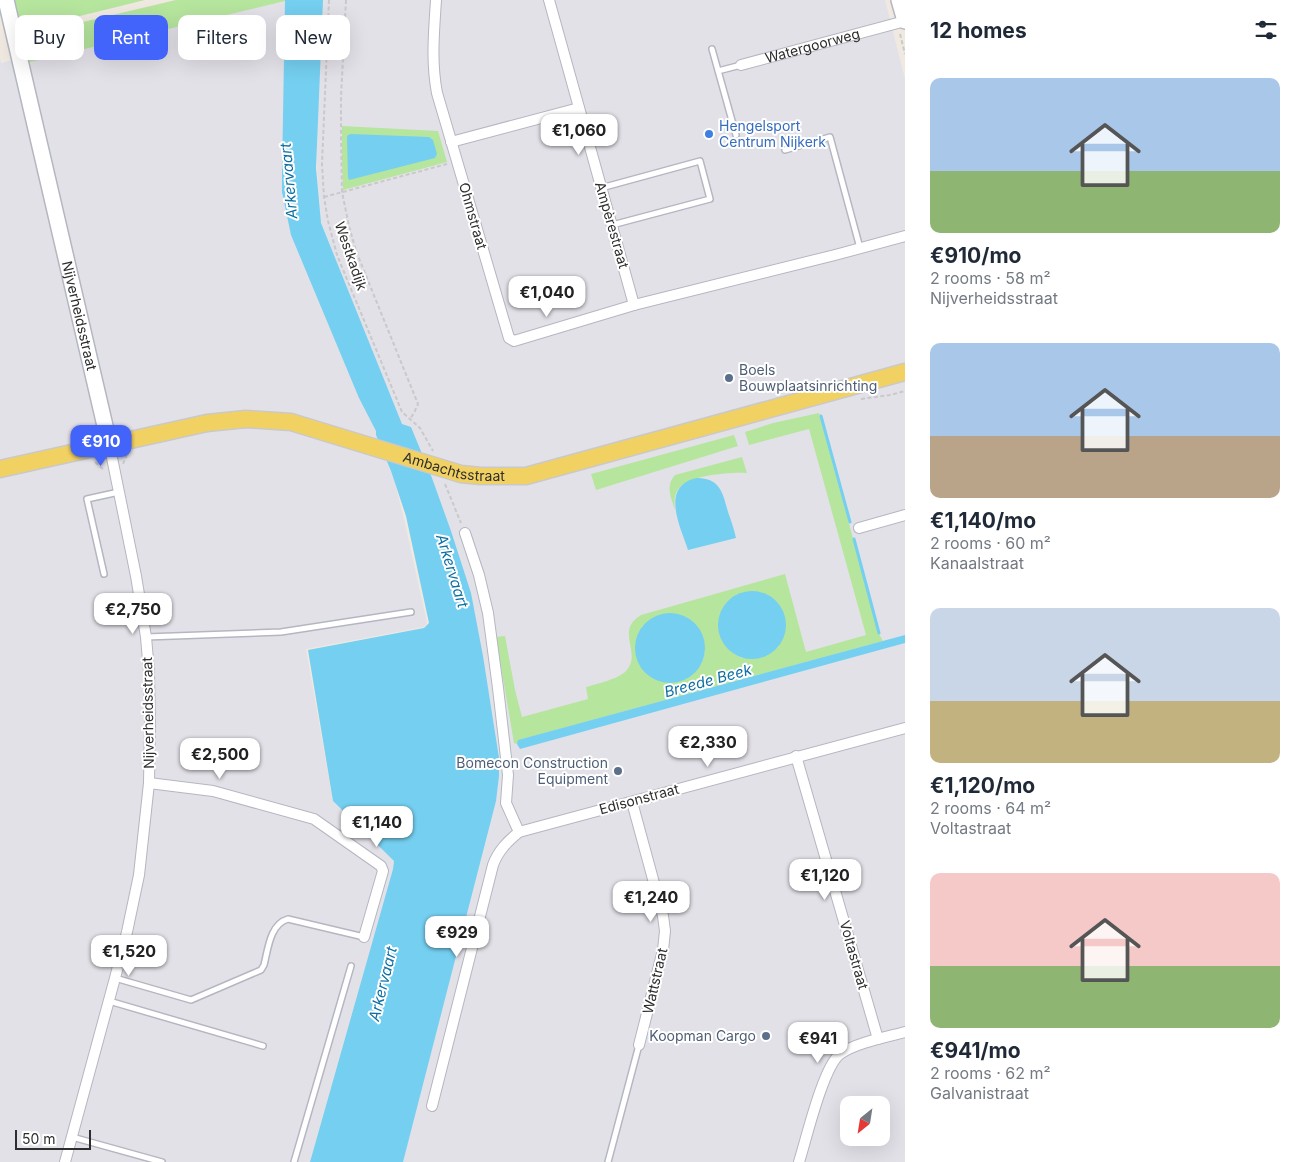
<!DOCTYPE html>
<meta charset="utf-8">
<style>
:root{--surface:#fff;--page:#f2f2f3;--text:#1f2937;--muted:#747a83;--accent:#4264fb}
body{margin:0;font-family:Inter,sans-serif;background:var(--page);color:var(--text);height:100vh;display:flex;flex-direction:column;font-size:19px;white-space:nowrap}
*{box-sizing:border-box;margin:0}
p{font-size:16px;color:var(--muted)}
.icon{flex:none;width:28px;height:28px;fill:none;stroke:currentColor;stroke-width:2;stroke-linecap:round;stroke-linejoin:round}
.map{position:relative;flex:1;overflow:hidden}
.drawer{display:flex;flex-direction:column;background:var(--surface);width:400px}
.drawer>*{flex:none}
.top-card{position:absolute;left:15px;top:15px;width:475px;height:45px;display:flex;gap:10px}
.needle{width:32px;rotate:210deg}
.tools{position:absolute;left:840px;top:1096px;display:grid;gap:10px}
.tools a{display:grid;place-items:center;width:50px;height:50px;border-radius:10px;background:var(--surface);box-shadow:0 5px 20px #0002;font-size:25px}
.scale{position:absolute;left:15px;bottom:12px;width:76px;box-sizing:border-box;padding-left:5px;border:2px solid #2e2e2e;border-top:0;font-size:14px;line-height:18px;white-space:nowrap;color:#2e2e2e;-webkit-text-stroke:4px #fff;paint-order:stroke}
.price{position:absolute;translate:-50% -42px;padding:0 11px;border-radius:10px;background:#fff;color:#222;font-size:16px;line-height:32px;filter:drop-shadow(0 1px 2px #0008)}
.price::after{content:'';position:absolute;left:50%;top:30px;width:15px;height:11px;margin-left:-8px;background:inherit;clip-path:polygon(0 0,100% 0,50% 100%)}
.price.current{background:var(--accent);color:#fff}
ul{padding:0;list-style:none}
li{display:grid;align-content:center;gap:10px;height:265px;padding:0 25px}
li span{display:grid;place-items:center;height:155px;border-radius:10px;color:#555}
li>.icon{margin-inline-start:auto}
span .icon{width:90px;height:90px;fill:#fffc;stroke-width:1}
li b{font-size:21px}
h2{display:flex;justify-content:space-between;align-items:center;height:60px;padding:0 25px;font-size:21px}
.pill{padding:0 18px;border-radius:10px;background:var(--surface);box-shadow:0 5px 20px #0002;font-size:18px;line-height:45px}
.pill.current{background:var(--accent);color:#fff}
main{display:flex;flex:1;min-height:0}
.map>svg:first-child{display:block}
</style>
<main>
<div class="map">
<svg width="905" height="1162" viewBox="0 0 905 1162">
<rect width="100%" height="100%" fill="#efe9e1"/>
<path fill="#e3e1e8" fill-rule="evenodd" d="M 251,0 L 288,0 L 288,195 L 365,405 L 383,447 L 395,427 L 318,232 L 315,16 L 316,0 L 885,0 L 905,79 L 905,1162 L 382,1162 L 488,754 L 390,464 L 404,519 L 427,623 L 424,627 L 306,649 L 333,801 L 394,861 L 393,869 L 310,1162 L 0,1162 L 0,58 L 1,63 ZM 849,1105 L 881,1105 L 881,1138 L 849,1138 Z"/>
<path fill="#b6e59e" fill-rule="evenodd" d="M 15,0 L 145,0 L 35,27 L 27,27 L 17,24 L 13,6 L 15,2 Z
M 176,0 L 285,0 L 285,1 L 26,63 C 23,48 19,46 32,34 Z
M 342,126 L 438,131 L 447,162 L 343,190 L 342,162 Z
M 819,413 L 879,634 L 883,641 L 519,740 L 517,744 L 514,743 L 496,637 L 505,636 L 515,690 L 522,717 L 588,699 L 586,687 C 597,684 618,679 626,671 C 643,653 614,631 641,615 L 785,574 L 806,652 L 866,635 L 809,429 L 749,445 L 745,432 L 773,423 ZM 728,601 L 779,646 C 772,654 748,660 739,657 L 720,614 ZM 652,619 L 705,652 L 701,664 L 642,627 Z
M 734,435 L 738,446 L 596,490 L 591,474 Z
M 742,457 L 747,473 C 731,472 692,475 680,487 C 674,493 674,502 675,510 C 671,497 665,486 675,475 Z"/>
<path fill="#75cff0" d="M 285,0 L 323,0 L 316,168 L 321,223 L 402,424 L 411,427 L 432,478 L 451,531 L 471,593 L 483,656 L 499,758 L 499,776 L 496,801 L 403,1162 L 310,1162 L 393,869 L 394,861 L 333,801 L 308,650 L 424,628 L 429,623 L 406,516 L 391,471 L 376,435 L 376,431 L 359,398 L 291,235 L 282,192 L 282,172 Z
M 351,134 L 429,137 L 433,140 L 437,154 L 435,158 L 349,180 L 348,177 L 347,137 L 348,135 Z
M 697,478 C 720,478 723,493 728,512 C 731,520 734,529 736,538 L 688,550 C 681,528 659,486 697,478 Z
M718 625a34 34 0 1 1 68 0a34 34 0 1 1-68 0Z
M635 648a35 35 0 1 1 70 0a35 35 0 1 1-70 0Z
M 905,635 L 905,643 L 520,749 L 517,744 L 518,740 Z"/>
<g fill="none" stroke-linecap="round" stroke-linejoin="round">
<path stroke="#75cff0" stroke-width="3" d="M 821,416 L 850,522
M 854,539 L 879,633"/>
<g stroke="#b4b7c1" stroke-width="8">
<path id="lane" d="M 712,49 L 736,135
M 718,71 L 741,65
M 785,150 L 830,137 L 860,248
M 601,188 L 700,161 L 710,199 L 612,225
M 104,574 L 87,499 L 119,492
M 146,637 L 281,632 L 411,612
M 115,978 L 191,1000 L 261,970 L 264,965 C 268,949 270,924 288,919 L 364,937
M 109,1001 L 263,1046
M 72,1137 L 162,1162
M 294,1162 L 351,966
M 608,1162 L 639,1045"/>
</g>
<g stroke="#b4b7c1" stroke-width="12">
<g id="street">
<path d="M 436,0 C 434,31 431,62 437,93 L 509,338 L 514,341 L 634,305 L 835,255 L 905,236"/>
<path d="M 549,0 L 634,305"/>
<path id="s1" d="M 741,65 L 905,21"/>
<path d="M 451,142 L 579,108"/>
<path d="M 859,528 L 905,515"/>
<path d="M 465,533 L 479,575 L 488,613 L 498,688 L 508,775 L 506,803 L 519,832"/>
<path d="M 796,756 L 878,1039"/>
<path d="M 149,783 L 213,791 L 314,819 L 381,866 L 383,871 L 364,937"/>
<path d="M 632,802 L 663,916 L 665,931 L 663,950 L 639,1045"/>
<path d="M 432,1106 L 493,865 C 498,851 507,842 519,832 L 905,728"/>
<path d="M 65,1162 L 115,978 L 127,932 L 139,875 L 149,783 L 150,725 L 149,672 L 146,637 L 136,576 L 109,443"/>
<path d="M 799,1162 C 806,1140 823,1067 840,1054 C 855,1043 886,1037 905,1032"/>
</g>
</g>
<g stroke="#b4b7c1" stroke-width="18">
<g id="secondary">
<path id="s2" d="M 6,0 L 109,443"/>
<path d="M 899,0 L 905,21"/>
</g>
</g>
<g stroke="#c9c9c9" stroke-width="19">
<g id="primary">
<path id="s3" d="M 0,469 L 207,423 L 246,419 L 291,422 L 461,474 L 481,476 L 526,476 L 905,372"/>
</g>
</g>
<path stroke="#c9c9c9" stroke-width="2" stroke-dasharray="4 2.5" stroke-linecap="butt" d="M 329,0 L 322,164 L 324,197 L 328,221 L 337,255 L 402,412 L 420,428 L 433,451
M 346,0 L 341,97 L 341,136 L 342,192 L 349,226 L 356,251 L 418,404 L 414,413 L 410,419
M 900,34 L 905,54
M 324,197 L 447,164
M 861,399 L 890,395 L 905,391
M 88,436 L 92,427
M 95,462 L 104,470
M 123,464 L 127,454
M 445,484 L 461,523"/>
<use href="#lane" stroke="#fff" stroke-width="5"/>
<use href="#street" stroke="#fff" stroke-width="10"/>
<use href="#secondary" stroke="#fff" stroke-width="15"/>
<use href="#primary" stroke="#f2d163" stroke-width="16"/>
</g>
<circle fill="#3f7fe0" stroke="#fff" stroke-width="2" cx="709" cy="134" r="5"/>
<g fill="#5c6f8a" stroke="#fff" stroke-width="2">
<circle cx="729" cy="378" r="5"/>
<circle cx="618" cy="771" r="5"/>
<circle cx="766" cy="1036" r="5"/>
</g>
<g text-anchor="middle" stroke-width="4" stroke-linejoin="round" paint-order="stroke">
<g font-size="14" fill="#2e2e2e" stroke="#fff">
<text dy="5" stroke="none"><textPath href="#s1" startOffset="74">Watergoorweg</textPath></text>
<text transform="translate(473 216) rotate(74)" y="5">Ohmstraat</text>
<text transform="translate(612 225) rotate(74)" y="5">Ampèrestraat</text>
<text transform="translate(351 256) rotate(71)" y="5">Westkadijk</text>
<text dy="5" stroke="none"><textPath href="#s2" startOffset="324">Nijverheidsstraat</textPath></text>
<text dy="5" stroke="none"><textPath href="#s3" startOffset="466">Ambachtsstraat</textPath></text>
<text transform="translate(148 713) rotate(-91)" y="5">Nijverheidsstraat</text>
<text transform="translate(639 799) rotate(-15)" y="5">Edisonstraat</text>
<text transform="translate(854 955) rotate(74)" y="5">Voltastraat</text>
<text transform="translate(655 981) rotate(-77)" y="5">Wattstraat</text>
</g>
<g font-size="14" fill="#366cbe" stroke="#fff" text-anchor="start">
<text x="719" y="131">Hengelsport<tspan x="719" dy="16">Centrum Nijkerk</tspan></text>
</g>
<g font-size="14" fill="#4e5e75" stroke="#fff" text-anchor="end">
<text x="739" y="375" text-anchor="start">Boels<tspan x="739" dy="16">Bouwplaatsinrichting</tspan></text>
<text x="608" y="768">Bomecon Construction<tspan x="608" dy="16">Equipment</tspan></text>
<text x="756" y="1041">Koopman Cargo</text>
</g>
<g font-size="15" font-style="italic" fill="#0d6fa3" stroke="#fff">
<text transform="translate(289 181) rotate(-95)" y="5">Arkervaart</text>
<text transform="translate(452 571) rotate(73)" y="5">Arkervaart</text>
<text transform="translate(708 681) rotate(-15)" y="5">Breede Beek</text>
<text transform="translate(383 984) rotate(-76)" y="5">Arkervaart</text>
</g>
</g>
</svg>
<div class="tools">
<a><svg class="needle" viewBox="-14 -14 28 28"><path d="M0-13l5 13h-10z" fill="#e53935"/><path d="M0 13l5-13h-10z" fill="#747a83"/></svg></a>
</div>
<div class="scale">50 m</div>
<b class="price" style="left:579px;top:156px">€1,060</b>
<b class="price" style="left:547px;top:318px">€1,040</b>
<b class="price current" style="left:101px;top:467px">€910</b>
<b class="price" style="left:133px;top:635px">€2,750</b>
<b class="price" style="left:708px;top:768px">€2,330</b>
<b class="price" style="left:220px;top:780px">€2,500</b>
<b class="price" style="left:377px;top:848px">€1,140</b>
<b class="price" style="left:825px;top:901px">€1,120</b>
<b class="price" style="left:651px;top:923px">€1,240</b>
<b class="price" style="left:457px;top:958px">€929</b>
<b class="price" style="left:129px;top:977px">€1,520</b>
<b class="price" style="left:818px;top:1064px">€941</b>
<div class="top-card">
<a class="pill">Buy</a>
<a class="pill current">Rent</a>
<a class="pill">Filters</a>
<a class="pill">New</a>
</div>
</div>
<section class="drawer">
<h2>12 homes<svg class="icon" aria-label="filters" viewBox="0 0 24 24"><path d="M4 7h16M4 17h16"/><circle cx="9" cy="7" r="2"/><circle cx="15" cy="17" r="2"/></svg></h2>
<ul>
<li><span style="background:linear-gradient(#a9c7e8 60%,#8fb573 0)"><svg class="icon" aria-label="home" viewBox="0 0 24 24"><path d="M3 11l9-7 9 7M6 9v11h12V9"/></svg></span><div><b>€910/mo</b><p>2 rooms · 58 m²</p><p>Nijverheidsstraat</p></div></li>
<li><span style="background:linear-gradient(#a9c7e8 60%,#b9a48a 0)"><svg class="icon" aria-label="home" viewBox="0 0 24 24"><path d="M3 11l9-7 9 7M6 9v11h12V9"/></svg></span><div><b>€1,140/mo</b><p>2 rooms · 60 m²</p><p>Kanaalstraat</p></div></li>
<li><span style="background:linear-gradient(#c9d6e8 60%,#c2b280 0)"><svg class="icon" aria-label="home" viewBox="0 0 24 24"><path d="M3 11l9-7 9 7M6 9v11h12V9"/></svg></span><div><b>€1,120/mo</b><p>2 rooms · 64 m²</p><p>Voltastraat</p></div></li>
<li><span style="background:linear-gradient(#f6c9c9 60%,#8fb573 0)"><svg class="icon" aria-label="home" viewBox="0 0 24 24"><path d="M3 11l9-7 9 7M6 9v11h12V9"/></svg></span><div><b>€941/mo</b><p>2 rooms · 62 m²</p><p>Galvanistraat</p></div></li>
</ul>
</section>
</main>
